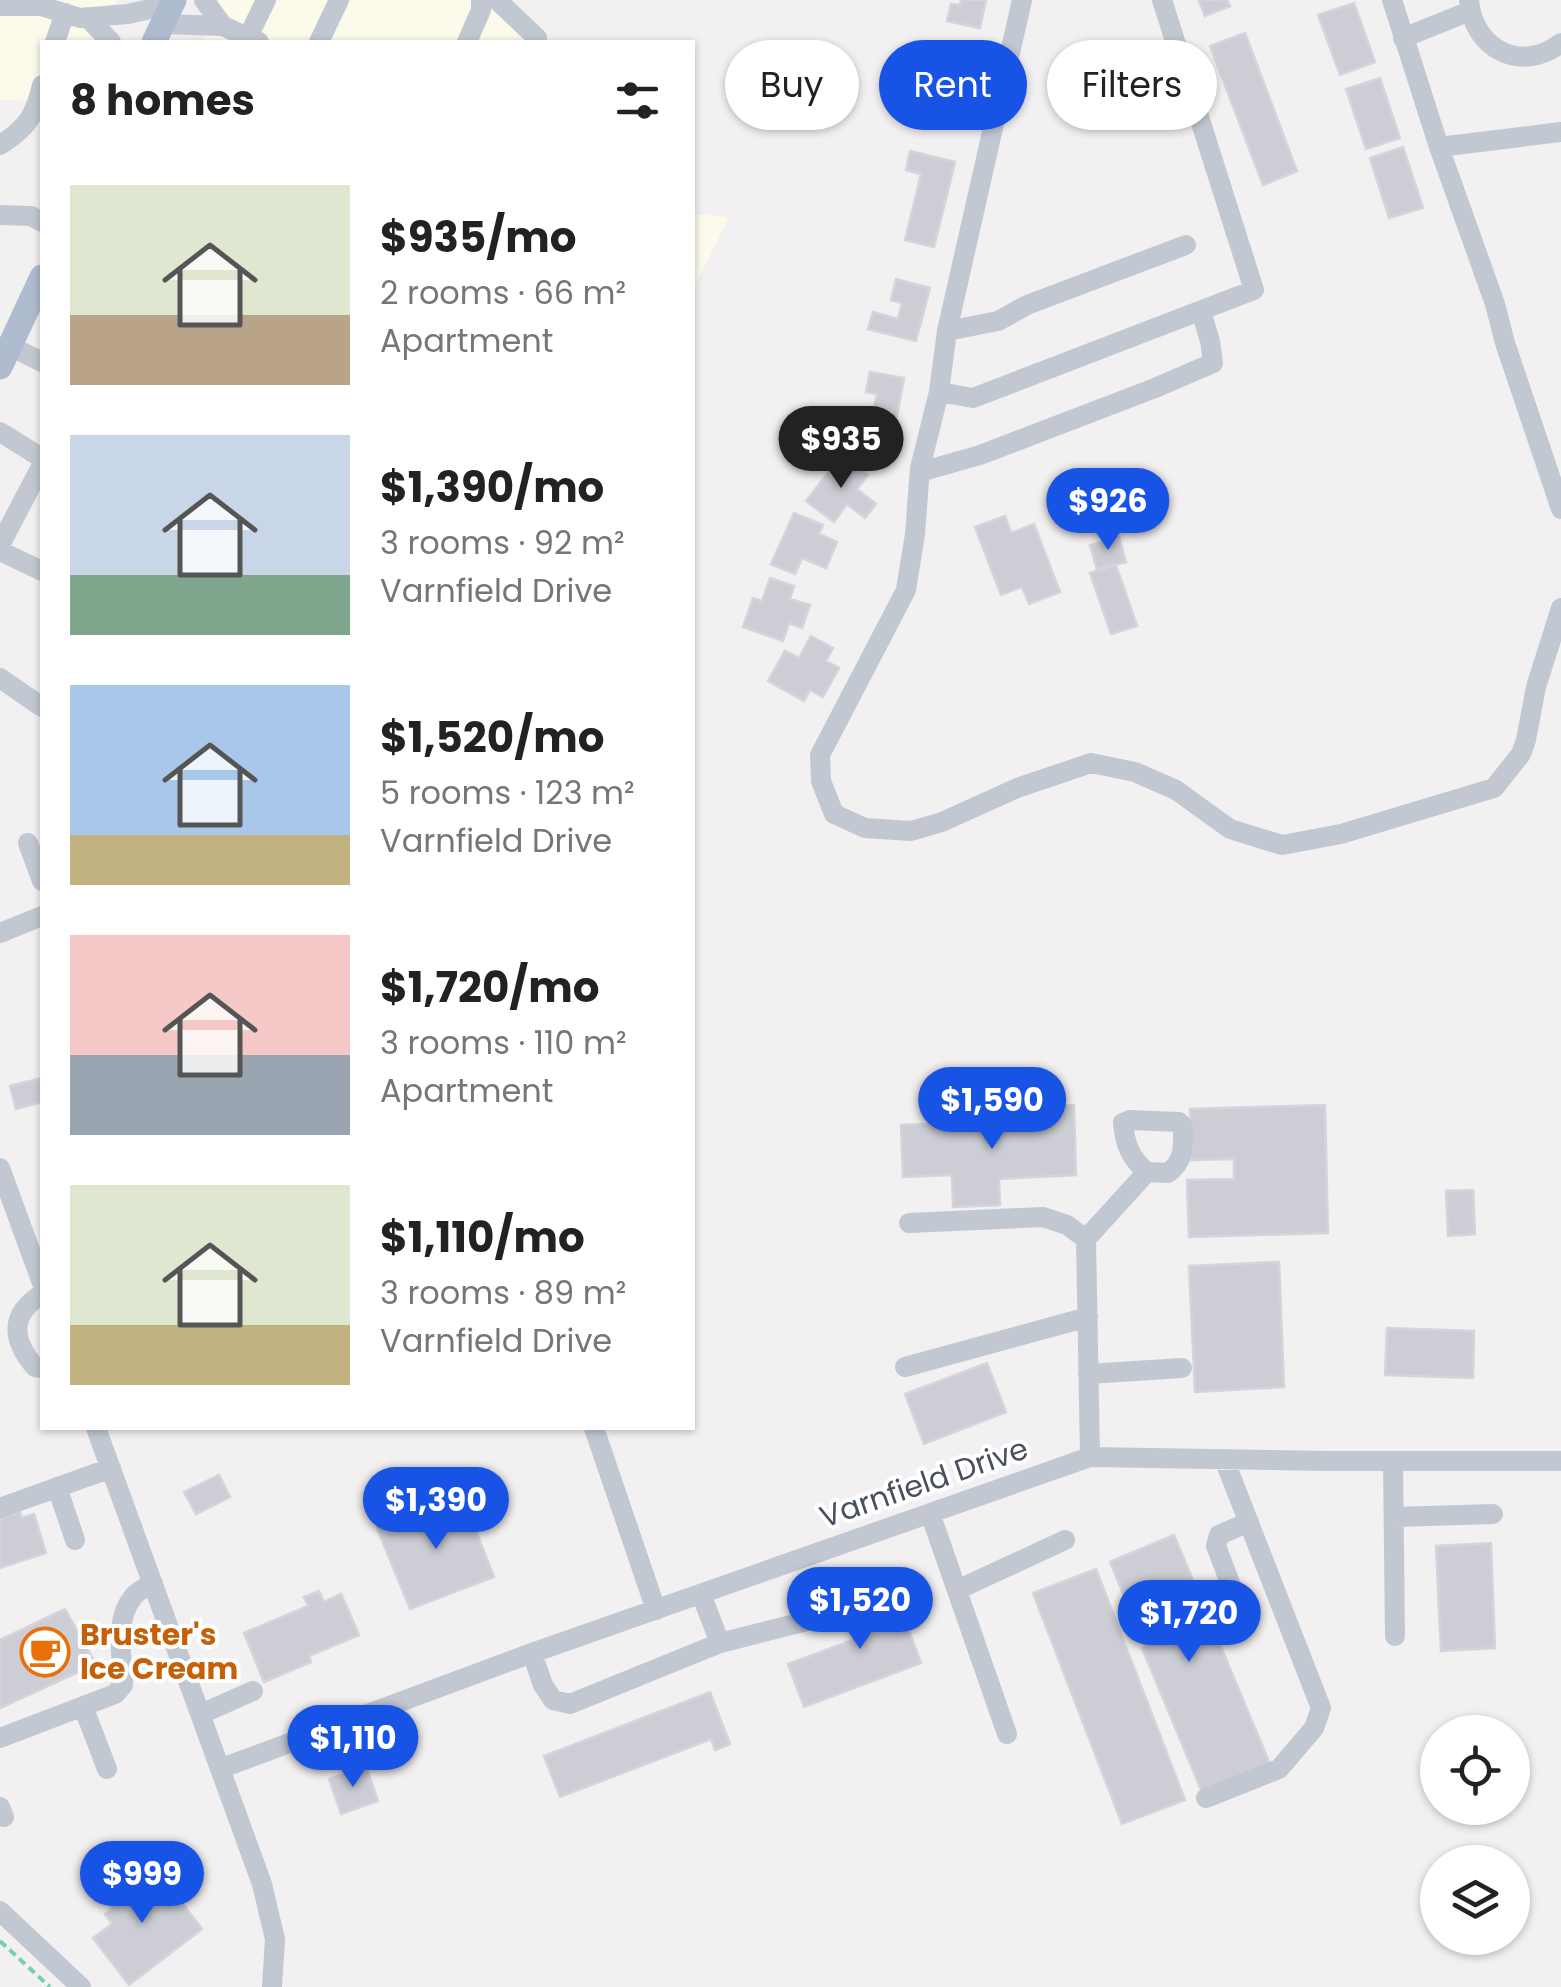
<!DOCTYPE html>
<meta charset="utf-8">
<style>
:root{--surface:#fff;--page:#f2f2f2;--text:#222;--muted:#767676;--accent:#1754e6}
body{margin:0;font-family:Poppins,sans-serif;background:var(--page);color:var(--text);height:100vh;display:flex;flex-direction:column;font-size:38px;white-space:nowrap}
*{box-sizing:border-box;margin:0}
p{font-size:32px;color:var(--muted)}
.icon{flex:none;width:55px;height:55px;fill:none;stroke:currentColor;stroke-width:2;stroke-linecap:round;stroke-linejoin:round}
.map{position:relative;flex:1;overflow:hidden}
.sheet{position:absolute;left:40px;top:40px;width:655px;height:1390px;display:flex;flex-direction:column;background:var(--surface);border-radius:0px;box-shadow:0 2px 8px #0004}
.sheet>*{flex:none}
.top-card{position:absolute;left:725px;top:40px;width:685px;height:90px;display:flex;gap:20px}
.fabs{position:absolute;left:1420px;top:1715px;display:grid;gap:20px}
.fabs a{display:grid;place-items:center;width:110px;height:110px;border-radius:50%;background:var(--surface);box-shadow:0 2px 8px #0004;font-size:50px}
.price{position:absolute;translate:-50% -85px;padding:0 22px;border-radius:35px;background:var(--accent);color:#fff;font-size:32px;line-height:65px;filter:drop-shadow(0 2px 5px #0008)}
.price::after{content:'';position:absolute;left:50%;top:60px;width:30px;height:22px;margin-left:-15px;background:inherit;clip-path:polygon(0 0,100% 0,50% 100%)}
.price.current{background:#222;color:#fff}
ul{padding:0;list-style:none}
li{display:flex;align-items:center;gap:30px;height:250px;padding:0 30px}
li span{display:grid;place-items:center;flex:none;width:280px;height:200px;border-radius:0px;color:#555}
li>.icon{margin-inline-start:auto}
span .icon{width:120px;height:120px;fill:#fffc;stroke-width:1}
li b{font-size:42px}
h2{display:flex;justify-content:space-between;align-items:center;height:120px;padding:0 30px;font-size:42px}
.pill{padding:0 35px;border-radius:45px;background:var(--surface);box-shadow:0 2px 8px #0004;font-size:35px;line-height:90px}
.pill.current{background:var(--accent);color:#fff}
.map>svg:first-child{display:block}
</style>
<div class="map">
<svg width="1561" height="1987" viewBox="0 0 1561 1987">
<rect width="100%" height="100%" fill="#f2f0f0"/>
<path fill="#fcfaea" d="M 0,0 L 118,0 L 97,42 L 42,42 L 42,101 L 0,100 Z
M 219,0 L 510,0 L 549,42 L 203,42 Z
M 693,214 L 729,217 L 693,290 L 692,214 Z"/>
<path fill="#cdced5" stroke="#d4d5dc" stroke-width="2.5" d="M 961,0 L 986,0 L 980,28 L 947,21 L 951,4 L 960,5 Z
M 1201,0 L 1227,0 L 1230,6 L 1205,16 L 1199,1 Z
M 1354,3 L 1375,62 L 1340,75 L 1318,15 Z
M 1245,33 L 1297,171 L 1263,185 L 1210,46 Z
M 943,71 L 976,80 L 965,125 L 934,117 L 938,101 L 946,103 L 951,86 L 940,83 Z
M 1380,78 L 1400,138 L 1366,149 L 1346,89 Z
M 1403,147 L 1423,208 L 1389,218 L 1370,158 Z
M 910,151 L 955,162 L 934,247 L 905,240 L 921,174 L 906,170 Z
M 896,279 L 930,288 L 916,341 L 868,329 L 873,312 L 898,319 L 902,303 L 891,300 Z
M 870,372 L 904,378 L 894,432 L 862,426 L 865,409 L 873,411 L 877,394 L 866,392 Z
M 842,455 L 868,475 L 857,489 L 876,504 L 865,518 L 847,504 L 834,522 L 806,501 Z
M 794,513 L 823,525 L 819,534 L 837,542 L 826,568 L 802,558 L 795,574 L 771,564 Z
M 1005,516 L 1011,533 L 1034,524 L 1060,592 L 1029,604 L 1022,587 L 1001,595 L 975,527 Z
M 1119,537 L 1126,562 L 1097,569 L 1090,545 Z
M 1116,565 L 1137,626 L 1111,634 L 1090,573 Z
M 770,578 L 794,586 L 790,599 L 810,605 L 802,628 L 789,623 L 783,641 L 743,627 L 753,598 L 762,601 Z
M 811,636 L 833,648 L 826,661 L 839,668 L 823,697 L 810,690 L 804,701 L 768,681 L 785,651 L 799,658 Z
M 42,1078 L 42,1102 L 16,1109 L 10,1086 Z
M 1074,1105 L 1076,1175 L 999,1179 L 1000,1205 L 953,1207 L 952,1175 L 903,1177 L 901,1125 L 1034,1119 L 1034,1107 Z
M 1325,1105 L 1328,1233 L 1189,1237 L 1187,1180 L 1234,1179 L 1234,1159 L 1191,1160 L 1190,1109 Z
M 1473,1190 L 1475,1234 L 1448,1236 L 1446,1191 Z
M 1279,1262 L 1284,1387 L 1195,1392 L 1189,1266 Z
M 1387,1328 L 1474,1331 L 1473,1378 L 1385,1375 Z
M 987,1363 L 1006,1412 L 924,1444 L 905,1394 Z
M 219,1475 L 230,1497 L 196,1514 L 184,1492 Z
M 462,1495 L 494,1577 L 410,1609 L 377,1528 Z
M 20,1512 L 22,1518 L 34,1514 L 46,1553 L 0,1568 L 0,1518 Z
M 1174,1535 L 1270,1764 L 1202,1792 L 1142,1648 L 1145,1646 L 1110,1562 Z
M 1491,1543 L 1495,1648 L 1441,1651 L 1436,1546 Z
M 1096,1569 L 1185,1800 L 1122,1824 L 1033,1593 Z
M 891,1582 L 921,1663 L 804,1707 L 788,1664 L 872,1633 L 857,1594 Z
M 319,1591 L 324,1602 L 341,1594 L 359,1635 L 309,1656 L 311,1662 L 264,1682 L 244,1633 L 308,1606 L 304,1597 Z
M 65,1609 L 96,1664 L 0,1708 L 0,1640 Z
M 710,1692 L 730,1744 L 715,1750 L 711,1739 L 560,1797 L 544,1756 Z
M 366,1766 L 378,1801 L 341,1814 L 329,1779 Z
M 112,1869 L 136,1900 L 164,1879 L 202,1929 L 129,1985 L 93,1938 L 112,1924 L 105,1914 L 112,1908 L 94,1883 Z"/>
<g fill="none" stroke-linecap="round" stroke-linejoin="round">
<path stroke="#76cfaf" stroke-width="4" stroke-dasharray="8 5" stroke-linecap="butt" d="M 0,1941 L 50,1987"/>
<path stroke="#c1c8d2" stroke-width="20" d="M 204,0 L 223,26
M 497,0 L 537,38 L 535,42
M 1022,0 L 947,331 L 939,392 L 920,468 L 915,534 L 906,590 L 820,755 L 821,781 L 834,814 L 865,828 L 911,831 L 942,822 L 1017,788 L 1091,763 L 1135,772 L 1176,790 L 1230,829 L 1282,845 L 1341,834 L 1494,788 L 1521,754 L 1526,740 L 1536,687 L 1561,608
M 1392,0 L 1439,147 L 1495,304 L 1505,343 L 1561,509
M 1469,0 C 1473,49 1521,74 1561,43
M 0,6 L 41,6 L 80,18 L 128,14 L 172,4
M 87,17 L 111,42
M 163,24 L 223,26 L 259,42
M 248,37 L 266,0
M 1403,38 L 1470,11
M 55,42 L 65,13
M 319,42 L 339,0
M 467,42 L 481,10 L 481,0
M 0,145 C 27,128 35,116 42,85
M 1439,147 L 1561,132
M 0,215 L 31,216 L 42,222
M 947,331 L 998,321 L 1027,305 L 1186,245
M 10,346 L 42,362
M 939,392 L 973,398 L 1254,290 L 1162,0
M 0,432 L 42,458
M 920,472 L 980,455 L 1155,388 L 1213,363 L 1210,341 L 1201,311
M 0,545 L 42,465
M 0,551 L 42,571
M 0,678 L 42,707
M 28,843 L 42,881
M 0,933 L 42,916
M 0,1168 L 42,1283
M 909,1223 L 1043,1217 L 1067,1225 L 1086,1239
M 1086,1239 L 1147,1172 L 1168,1173 C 1185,1161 1183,1146 1183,1126 L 1179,1122 L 1130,1120 L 1123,1123 C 1125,1144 1130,1158 1147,1172
M 1086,1239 L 1090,1457
M 42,1294 C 10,1314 11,1339 35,1367 L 42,1368
M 905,1367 L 1088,1317
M 1088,1374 L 1182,1368
M 96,1428 L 262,1884 L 275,1939 L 272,1987
M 594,1428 L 656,1610
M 1393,1461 L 1395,1636
M 57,1487 L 75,1540
M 0,1508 L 111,1468
M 930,1513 L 1007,1734
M 1394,1517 L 1493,1514
M 1232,1588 L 1216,1546 L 1219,1535 L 1249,1522
M 957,1590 L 1065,1540
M 701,1594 L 720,1643
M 532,1653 L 543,1685 L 553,1700 L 570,1704 L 720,1643 L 842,1612
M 83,1706 L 107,1769
M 201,1714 L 253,1691
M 0,1738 L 115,1694 L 123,1685 C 123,1656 113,1622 133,1597 C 137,1591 147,1587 153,1583
M 222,1768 L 532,1653 L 1090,1457 L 1328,1461 L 1561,1461
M 1206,1798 L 1279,1769 L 1314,1728 L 1321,1708 L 1224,1459
M 0,1807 L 4,1817
M 0,1911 L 81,1987"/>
<path stroke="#afbbcf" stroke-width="25" d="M 154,42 L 174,0
M 0,367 L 42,277"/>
</g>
<defs>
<g id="cafe-ring" transform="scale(2.5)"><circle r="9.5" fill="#fff" stroke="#e8710a" stroke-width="1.5"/><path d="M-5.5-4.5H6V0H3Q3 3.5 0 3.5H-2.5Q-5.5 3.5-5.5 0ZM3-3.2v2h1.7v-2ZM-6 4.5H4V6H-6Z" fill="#e8710a"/></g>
</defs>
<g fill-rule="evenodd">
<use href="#cafe-ring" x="45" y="1652"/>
</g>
<g text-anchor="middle" stroke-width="8" stroke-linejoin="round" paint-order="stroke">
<g font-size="30" fill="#48505e" stroke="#fff">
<text transform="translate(924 1483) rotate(-19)" y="10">Varnfield Drive</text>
</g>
<g font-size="30" font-weight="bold" fill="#c56008" stroke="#fff" text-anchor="start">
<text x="80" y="1645">Bruster's<tspan x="80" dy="34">Ice Cream</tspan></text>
</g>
</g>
</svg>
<div class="fabs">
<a><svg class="icon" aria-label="locate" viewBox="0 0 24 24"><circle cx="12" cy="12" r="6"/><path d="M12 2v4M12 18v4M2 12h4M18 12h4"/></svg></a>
<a><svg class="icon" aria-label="layers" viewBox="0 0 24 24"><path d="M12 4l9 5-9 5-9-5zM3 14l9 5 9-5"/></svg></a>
</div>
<b class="price current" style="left:841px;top:491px">$935</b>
<b class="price" style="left:1108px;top:553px">$926</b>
<b class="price" style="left:992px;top:1152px">$1,590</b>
<b class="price" style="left:436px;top:1552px">$1,390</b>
<b class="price" style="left:860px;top:1652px">$1,520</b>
<b class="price" style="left:1189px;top:1665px">$1,720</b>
<b class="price" style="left:353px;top:1790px">$1,110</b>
<b class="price" style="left:142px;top:1926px">$999</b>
<div class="top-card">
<a class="pill">Buy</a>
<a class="pill current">Rent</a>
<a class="pill">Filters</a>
</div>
<section class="sheet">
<h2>8 homes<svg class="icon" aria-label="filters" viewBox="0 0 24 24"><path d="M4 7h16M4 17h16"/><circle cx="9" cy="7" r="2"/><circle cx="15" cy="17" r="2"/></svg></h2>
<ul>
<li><span style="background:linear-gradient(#dfe7d0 65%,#b9a48a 0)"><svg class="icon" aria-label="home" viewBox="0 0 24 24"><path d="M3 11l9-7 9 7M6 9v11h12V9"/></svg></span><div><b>$935/mo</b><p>2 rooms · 66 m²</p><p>Apartment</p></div></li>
<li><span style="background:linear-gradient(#c9d6e8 70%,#7fa58c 0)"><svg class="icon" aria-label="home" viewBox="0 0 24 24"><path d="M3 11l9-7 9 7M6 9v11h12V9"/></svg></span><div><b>$1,390/mo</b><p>3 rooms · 92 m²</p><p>Varnfield Drive</p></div></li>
<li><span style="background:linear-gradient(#a9c7e8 75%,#c2b280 0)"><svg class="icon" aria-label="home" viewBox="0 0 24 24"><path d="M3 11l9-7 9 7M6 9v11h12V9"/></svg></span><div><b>$1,520/mo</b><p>5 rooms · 123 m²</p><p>Varnfield Drive</p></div></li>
<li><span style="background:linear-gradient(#f6c9c9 60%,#9aa5b1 0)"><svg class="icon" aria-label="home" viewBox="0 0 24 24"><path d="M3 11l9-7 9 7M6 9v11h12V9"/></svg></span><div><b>$1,720/mo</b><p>3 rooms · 110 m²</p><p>Apartment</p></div></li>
<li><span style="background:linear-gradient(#dfe7d0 70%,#c2b280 0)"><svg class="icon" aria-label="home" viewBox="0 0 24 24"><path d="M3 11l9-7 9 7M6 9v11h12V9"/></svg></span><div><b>$1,110/mo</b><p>3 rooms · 89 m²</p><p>Varnfield Drive</p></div></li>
</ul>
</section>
</div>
